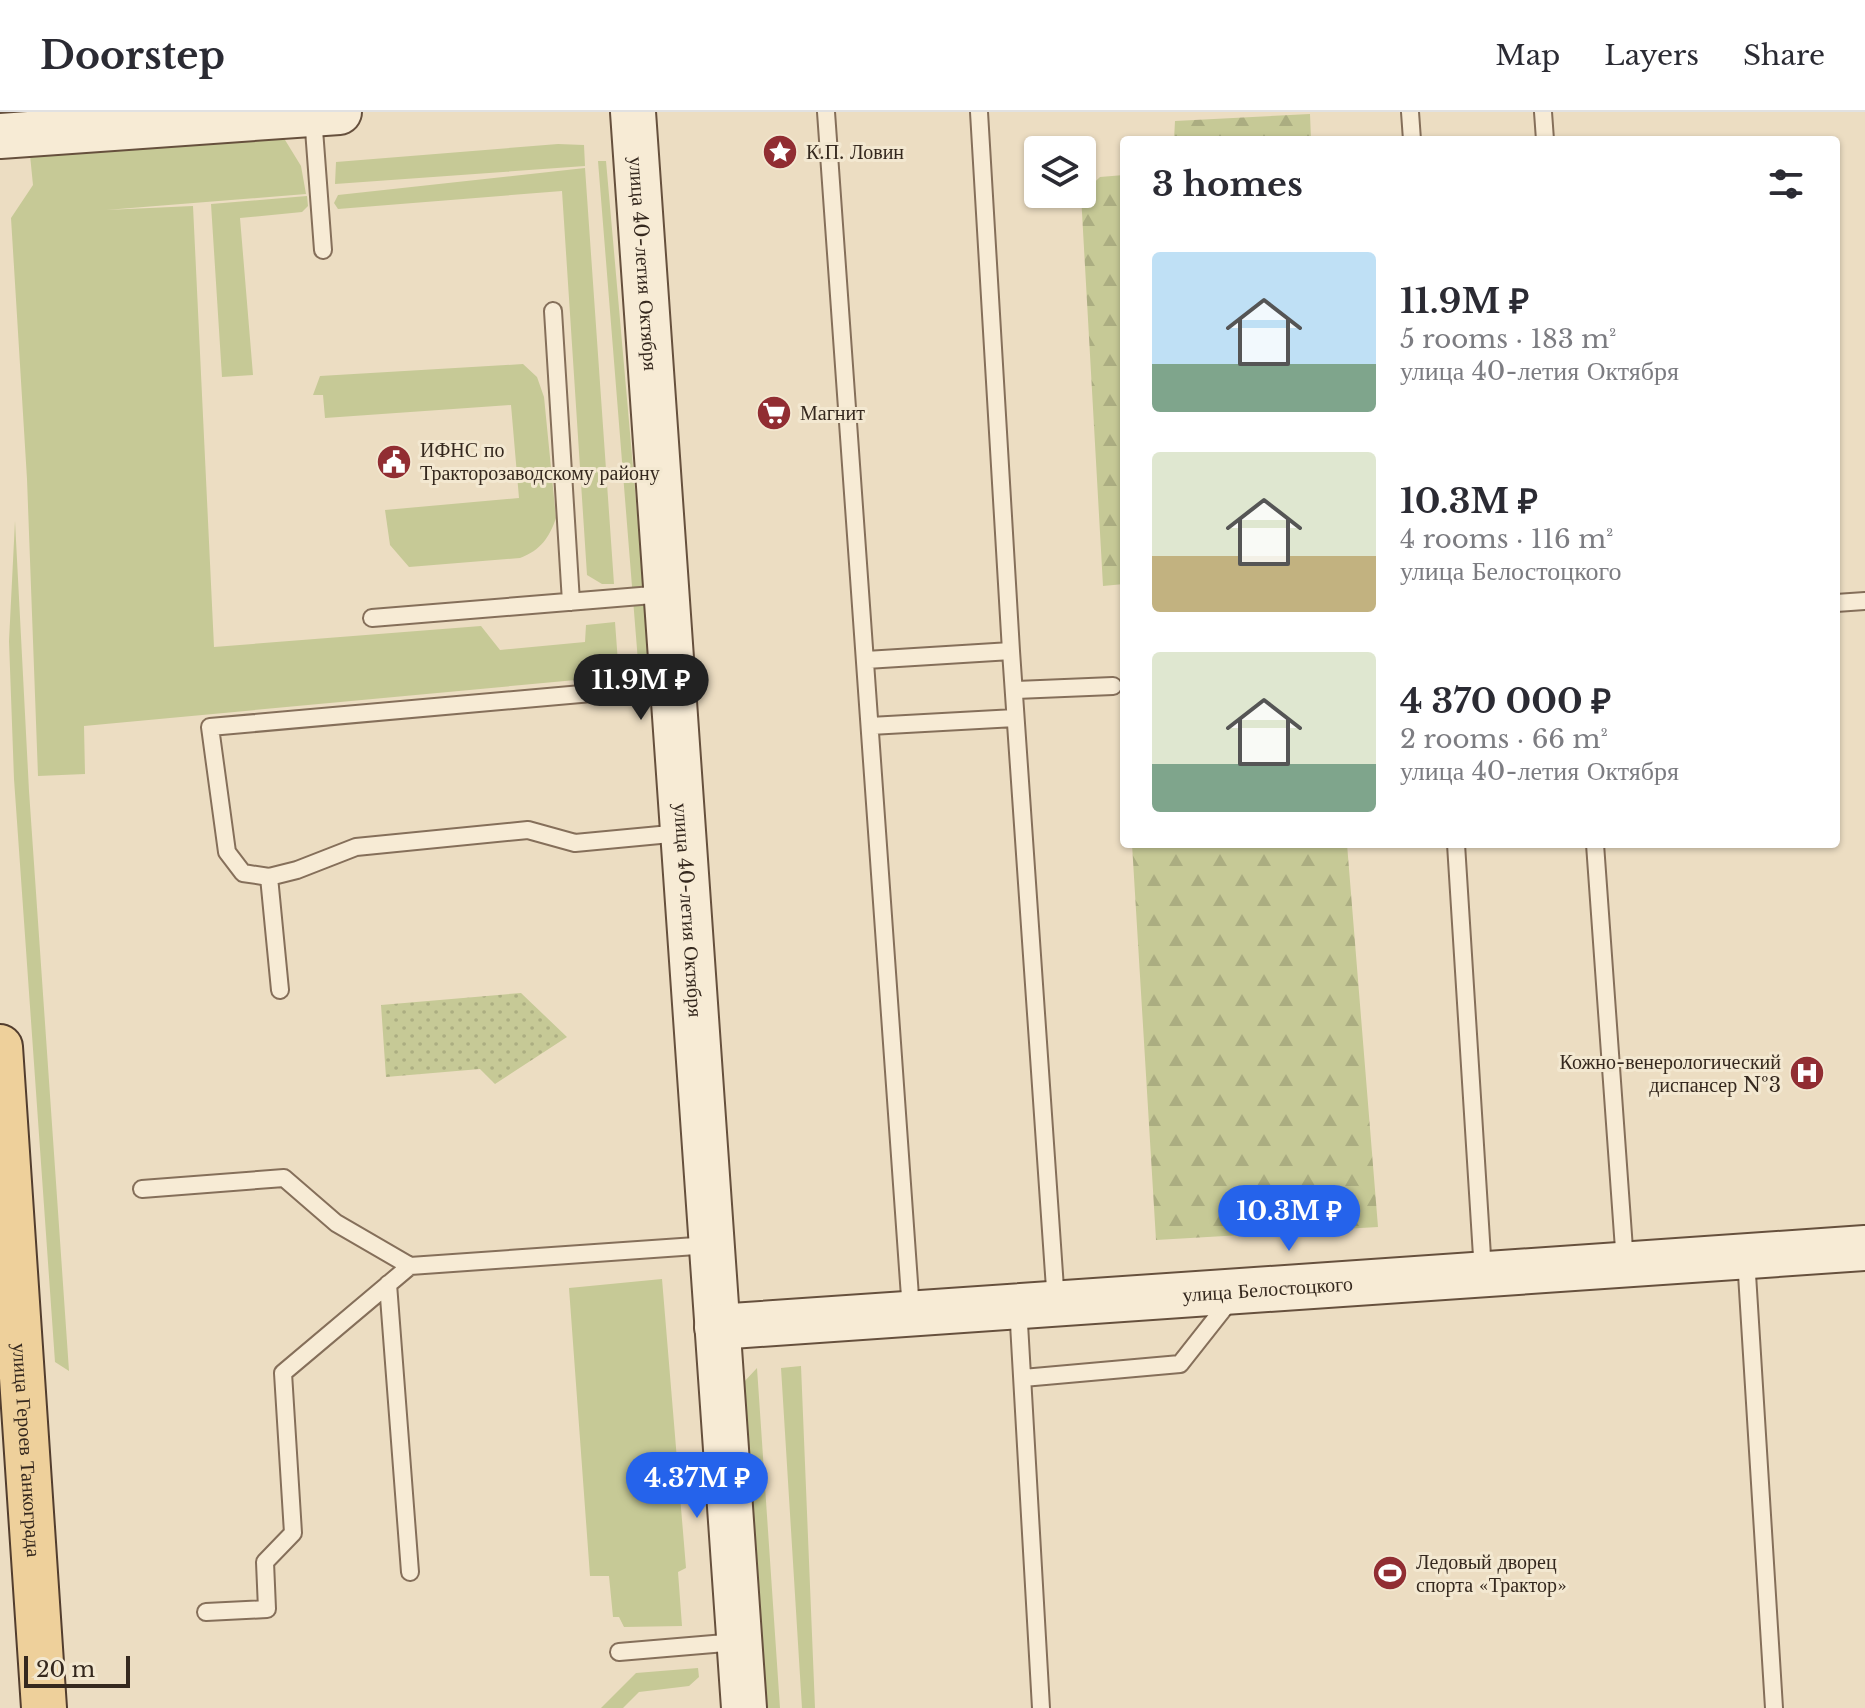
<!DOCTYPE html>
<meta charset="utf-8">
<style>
:root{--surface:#fff;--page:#f2f2f3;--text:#2b2b33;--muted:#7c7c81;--line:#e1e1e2;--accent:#2563eb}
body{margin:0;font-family:"Libre Baskerville",serif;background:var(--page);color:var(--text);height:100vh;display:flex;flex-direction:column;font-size:30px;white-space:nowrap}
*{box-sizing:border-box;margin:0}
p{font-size:26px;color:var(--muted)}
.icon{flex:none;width:44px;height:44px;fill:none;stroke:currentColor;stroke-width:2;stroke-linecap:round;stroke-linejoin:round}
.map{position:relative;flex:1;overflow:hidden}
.drawer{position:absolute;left:1120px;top:24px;width:720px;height:712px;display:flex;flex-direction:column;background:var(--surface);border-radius:8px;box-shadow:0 2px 6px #0004}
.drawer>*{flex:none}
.buttons{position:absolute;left:1024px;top:24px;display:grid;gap:16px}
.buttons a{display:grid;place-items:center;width:72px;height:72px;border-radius:8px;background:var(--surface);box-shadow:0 2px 6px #0004;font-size:40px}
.scale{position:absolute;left:24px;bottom:20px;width:106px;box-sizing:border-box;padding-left:8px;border:4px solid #35281e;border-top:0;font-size:22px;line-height:28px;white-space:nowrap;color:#35281e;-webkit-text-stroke:6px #f3e8d1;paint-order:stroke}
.price{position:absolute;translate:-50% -68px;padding:0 18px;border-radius:28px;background:var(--accent);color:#fff;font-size:26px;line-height:52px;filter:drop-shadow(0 2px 4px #0008)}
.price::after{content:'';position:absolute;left:50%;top:48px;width:24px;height:18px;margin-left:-12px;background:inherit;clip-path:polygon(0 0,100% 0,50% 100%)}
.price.selected{background:#222;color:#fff}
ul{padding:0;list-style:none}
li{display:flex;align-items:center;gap:24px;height:200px;padding:0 32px}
li span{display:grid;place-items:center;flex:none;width:224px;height:160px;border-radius:8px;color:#555}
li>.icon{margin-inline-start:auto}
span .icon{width:96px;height:96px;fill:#fffc;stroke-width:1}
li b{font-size:34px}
h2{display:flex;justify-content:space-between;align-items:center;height:96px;padding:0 32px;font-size:34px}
header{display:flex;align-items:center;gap:48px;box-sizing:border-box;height:112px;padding:0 40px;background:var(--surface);border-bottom:2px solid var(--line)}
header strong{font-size:38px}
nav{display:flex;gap:44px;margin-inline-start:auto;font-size:28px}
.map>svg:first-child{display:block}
</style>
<header>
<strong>Doorstep</strong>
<nav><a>Map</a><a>Layers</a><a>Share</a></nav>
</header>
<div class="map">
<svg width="1865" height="1596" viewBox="0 0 1865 1596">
<defs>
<pattern id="forest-firs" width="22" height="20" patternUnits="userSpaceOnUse" patternTransform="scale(2)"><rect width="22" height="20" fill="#c6c996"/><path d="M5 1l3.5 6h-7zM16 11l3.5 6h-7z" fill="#abad81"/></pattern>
<pattern id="park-dots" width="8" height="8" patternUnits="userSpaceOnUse" patternTransform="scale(2)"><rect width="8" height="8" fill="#c6c996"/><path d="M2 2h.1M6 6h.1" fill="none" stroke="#abad81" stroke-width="1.8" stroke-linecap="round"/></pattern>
</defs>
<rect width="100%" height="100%" fill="#ecddc2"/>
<path fill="#c6c996" d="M 282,23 L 301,54 L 306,82 L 106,98 L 193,94 L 214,535 L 481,514 L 500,538 L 585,530 L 586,513 L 615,510 L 619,564 L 84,614 L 85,662 L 38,664 L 27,367 L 11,106 L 33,73 L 30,43 Z
M 558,32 L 584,33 L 585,54 L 335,72 L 336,50 Z
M 598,49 L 606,49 L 651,559 L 639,562 Z
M 585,56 L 614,472 L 602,472 L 587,463 L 562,79 L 338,97 L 334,91 L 338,83 Z
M 307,84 L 308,94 L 302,100 L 240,106 L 253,263 L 222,265 L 211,92 Z
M 523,252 L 537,265 L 544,285 L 556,406 C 549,426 541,438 520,446 L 409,455 L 390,433 L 385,398 L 519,386 L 511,293 L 325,306 L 323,283 L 313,283 L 320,264 Z
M 15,409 L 29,679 L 69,1259 L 55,1250 L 14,667 L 9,529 Z
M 662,1167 L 686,1456 L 678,1460 L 682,1514 L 624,1515 L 619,1505 L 613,1505 L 609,1464 L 590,1464 L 569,1176 Z
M 801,1254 L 815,1596 L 802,1596 L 781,1256 Z
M 757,1256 L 780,1596 L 766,1596 L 743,1271 Z
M 698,1556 L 699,1565 L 689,1574 L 639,1580 L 623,1596 L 601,1596 L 636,1561 Z"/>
<path fill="url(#forest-firs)" d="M 1310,2 L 1311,28 L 1174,28 L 1175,9 Z
M 1124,63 L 1124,472 L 1103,474 L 1081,83 L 1100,65 Z
M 1132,732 L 1347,732 L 1378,1115 L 1156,1128 Z"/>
<path fill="url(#park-dots)" d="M 521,881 L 567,925 L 495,972 L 480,957 L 386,965 L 381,893 Z"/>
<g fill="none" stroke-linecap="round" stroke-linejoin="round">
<g stroke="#856f5a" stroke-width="20">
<path id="lane" d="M 826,0 L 911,1199
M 979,0 L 1011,539 L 1056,1191
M 1410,0 L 1412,28
M 1543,0 L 1545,28
M 313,4 L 323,138
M 553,199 L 571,490
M 1836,491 L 1865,489
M 372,506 L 665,482
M 866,548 L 1011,539
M 671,574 L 210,615 L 227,740 L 243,761 L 269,765 L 297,758 L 356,735 L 528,718 L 575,731 L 681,721
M 1014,578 L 1113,574
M 870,614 L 1015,606
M 1456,732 L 1483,1160
M 1595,732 L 1625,1151
M 269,765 L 280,878
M 142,1077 L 284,1066 L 336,1111 L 410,1154 L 710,1133
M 1746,1146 L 1774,1596
M 388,1172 L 410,1460
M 1018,1194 L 1041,1596
M 1023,1266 L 1180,1252 L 1232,1186
M 206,1500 L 267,1497 L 265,1450 L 293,1421 L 283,1261 L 410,1154
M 619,1540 L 737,1530"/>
</g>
<g stroke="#66503d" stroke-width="48">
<g id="secondary">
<path id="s1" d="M 633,0 L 744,1596"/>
<path d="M 0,24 L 339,0"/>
<path id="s2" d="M 717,1215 L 1865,1136"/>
</g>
</g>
<g stroke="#523d2e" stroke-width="48">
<g id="primary">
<path id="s3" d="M 0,935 L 44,1596"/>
</g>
</g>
<use href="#lane" stroke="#f7ebd5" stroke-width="16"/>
<use href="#secondary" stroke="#f7ebd5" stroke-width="44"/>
<use href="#primary" stroke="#eed09b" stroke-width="44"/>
</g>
<defs>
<g id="sight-disc" transform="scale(1.8)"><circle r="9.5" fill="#912d32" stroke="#f3e8d1"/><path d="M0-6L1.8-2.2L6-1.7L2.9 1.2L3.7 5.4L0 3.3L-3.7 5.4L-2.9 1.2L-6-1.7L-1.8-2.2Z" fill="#fff"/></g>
<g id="supermarket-disc" transform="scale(1.8)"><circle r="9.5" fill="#912d32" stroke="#f3e8d1"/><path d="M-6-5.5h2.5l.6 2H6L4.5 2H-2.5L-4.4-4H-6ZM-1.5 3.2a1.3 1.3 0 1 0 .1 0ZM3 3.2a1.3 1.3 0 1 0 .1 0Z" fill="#fff"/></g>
<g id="civic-disc" transform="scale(1.8)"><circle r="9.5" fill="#912d32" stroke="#f3e8d1"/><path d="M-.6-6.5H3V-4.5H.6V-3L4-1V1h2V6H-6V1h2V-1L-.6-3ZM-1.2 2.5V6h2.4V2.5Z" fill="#fff"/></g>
<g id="hospital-disc" transform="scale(1.8)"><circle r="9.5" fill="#912d32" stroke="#f3e8d1"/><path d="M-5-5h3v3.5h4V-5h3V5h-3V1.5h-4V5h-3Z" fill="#fff"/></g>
<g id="stadium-disc" transform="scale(1.8)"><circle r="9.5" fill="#912d32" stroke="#f3e8d1"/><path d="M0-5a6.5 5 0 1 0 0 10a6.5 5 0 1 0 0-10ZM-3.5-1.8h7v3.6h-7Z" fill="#fff"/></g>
</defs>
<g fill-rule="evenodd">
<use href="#sight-disc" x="780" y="40"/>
<use href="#supermarket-disc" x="774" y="301"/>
<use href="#civic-disc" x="394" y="350"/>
<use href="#hospital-disc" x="1807" y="961"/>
<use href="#stadium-disc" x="1390" y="1461"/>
</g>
<g text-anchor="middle" stroke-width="6" stroke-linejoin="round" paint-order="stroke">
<g font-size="20" fill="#35281e" stroke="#f3e8d1" text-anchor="start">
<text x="806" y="47">К.П. Ловин</text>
<text x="800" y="308">Магнит</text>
<text x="420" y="345">ИФНС по<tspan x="420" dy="23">Тракторозаводскому району</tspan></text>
<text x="1781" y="957" text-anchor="end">Кожно-венерологический<tspan x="1781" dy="23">диспансер №3</tspan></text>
<text x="1416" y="1457">Ледовый дворец<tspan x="1416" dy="23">спорта «Трактор»</tspan></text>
</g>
<g font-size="20" fill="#35281e" stroke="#f3e8d1">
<text dy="7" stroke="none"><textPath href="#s1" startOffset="152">улица 40-летия Октября</textPath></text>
<text dy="7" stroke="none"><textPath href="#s1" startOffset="800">улица 40-летия Октября</textPath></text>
<text dy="7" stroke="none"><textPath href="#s2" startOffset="552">улица Белостоцкого</textPath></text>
<text dy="7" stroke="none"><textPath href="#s3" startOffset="404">улица Героев Танкограда</textPath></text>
</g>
</g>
</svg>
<div class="buttons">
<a><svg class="icon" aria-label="layers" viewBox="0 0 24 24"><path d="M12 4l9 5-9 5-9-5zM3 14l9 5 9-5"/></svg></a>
</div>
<div class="scale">20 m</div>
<b class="price selected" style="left:641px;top:610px">11.9M ₽</b>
<b class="price" style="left:1289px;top:1141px">10.3M ₽</b>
<b class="price" style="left:697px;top:1408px">4.37M ₽</b>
<section class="drawer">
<h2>3 homes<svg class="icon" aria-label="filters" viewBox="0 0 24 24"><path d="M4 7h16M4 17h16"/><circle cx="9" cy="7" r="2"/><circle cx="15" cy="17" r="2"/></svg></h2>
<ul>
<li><span style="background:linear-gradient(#bfe0f5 70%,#7fa58c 0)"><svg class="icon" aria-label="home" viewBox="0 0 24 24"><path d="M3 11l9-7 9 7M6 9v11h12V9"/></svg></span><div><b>11.9M ₽</b><p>5 rooms · 183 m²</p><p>улица 40-летия Октября</p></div></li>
<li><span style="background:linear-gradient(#dfe7d0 65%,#c2b280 0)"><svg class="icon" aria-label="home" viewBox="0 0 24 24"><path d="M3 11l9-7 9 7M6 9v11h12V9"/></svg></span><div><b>10.3M ₽</b><p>4 rooms · 116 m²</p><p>улица Белостоцкого</p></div></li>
<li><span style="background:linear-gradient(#dfe7d0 70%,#7fa58c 0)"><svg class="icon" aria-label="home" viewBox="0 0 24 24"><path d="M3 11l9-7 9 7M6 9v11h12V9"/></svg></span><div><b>4 370 000 ₽</b><p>2 rooms · 66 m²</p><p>улица 40-летия Октября</p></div></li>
</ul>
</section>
</div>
